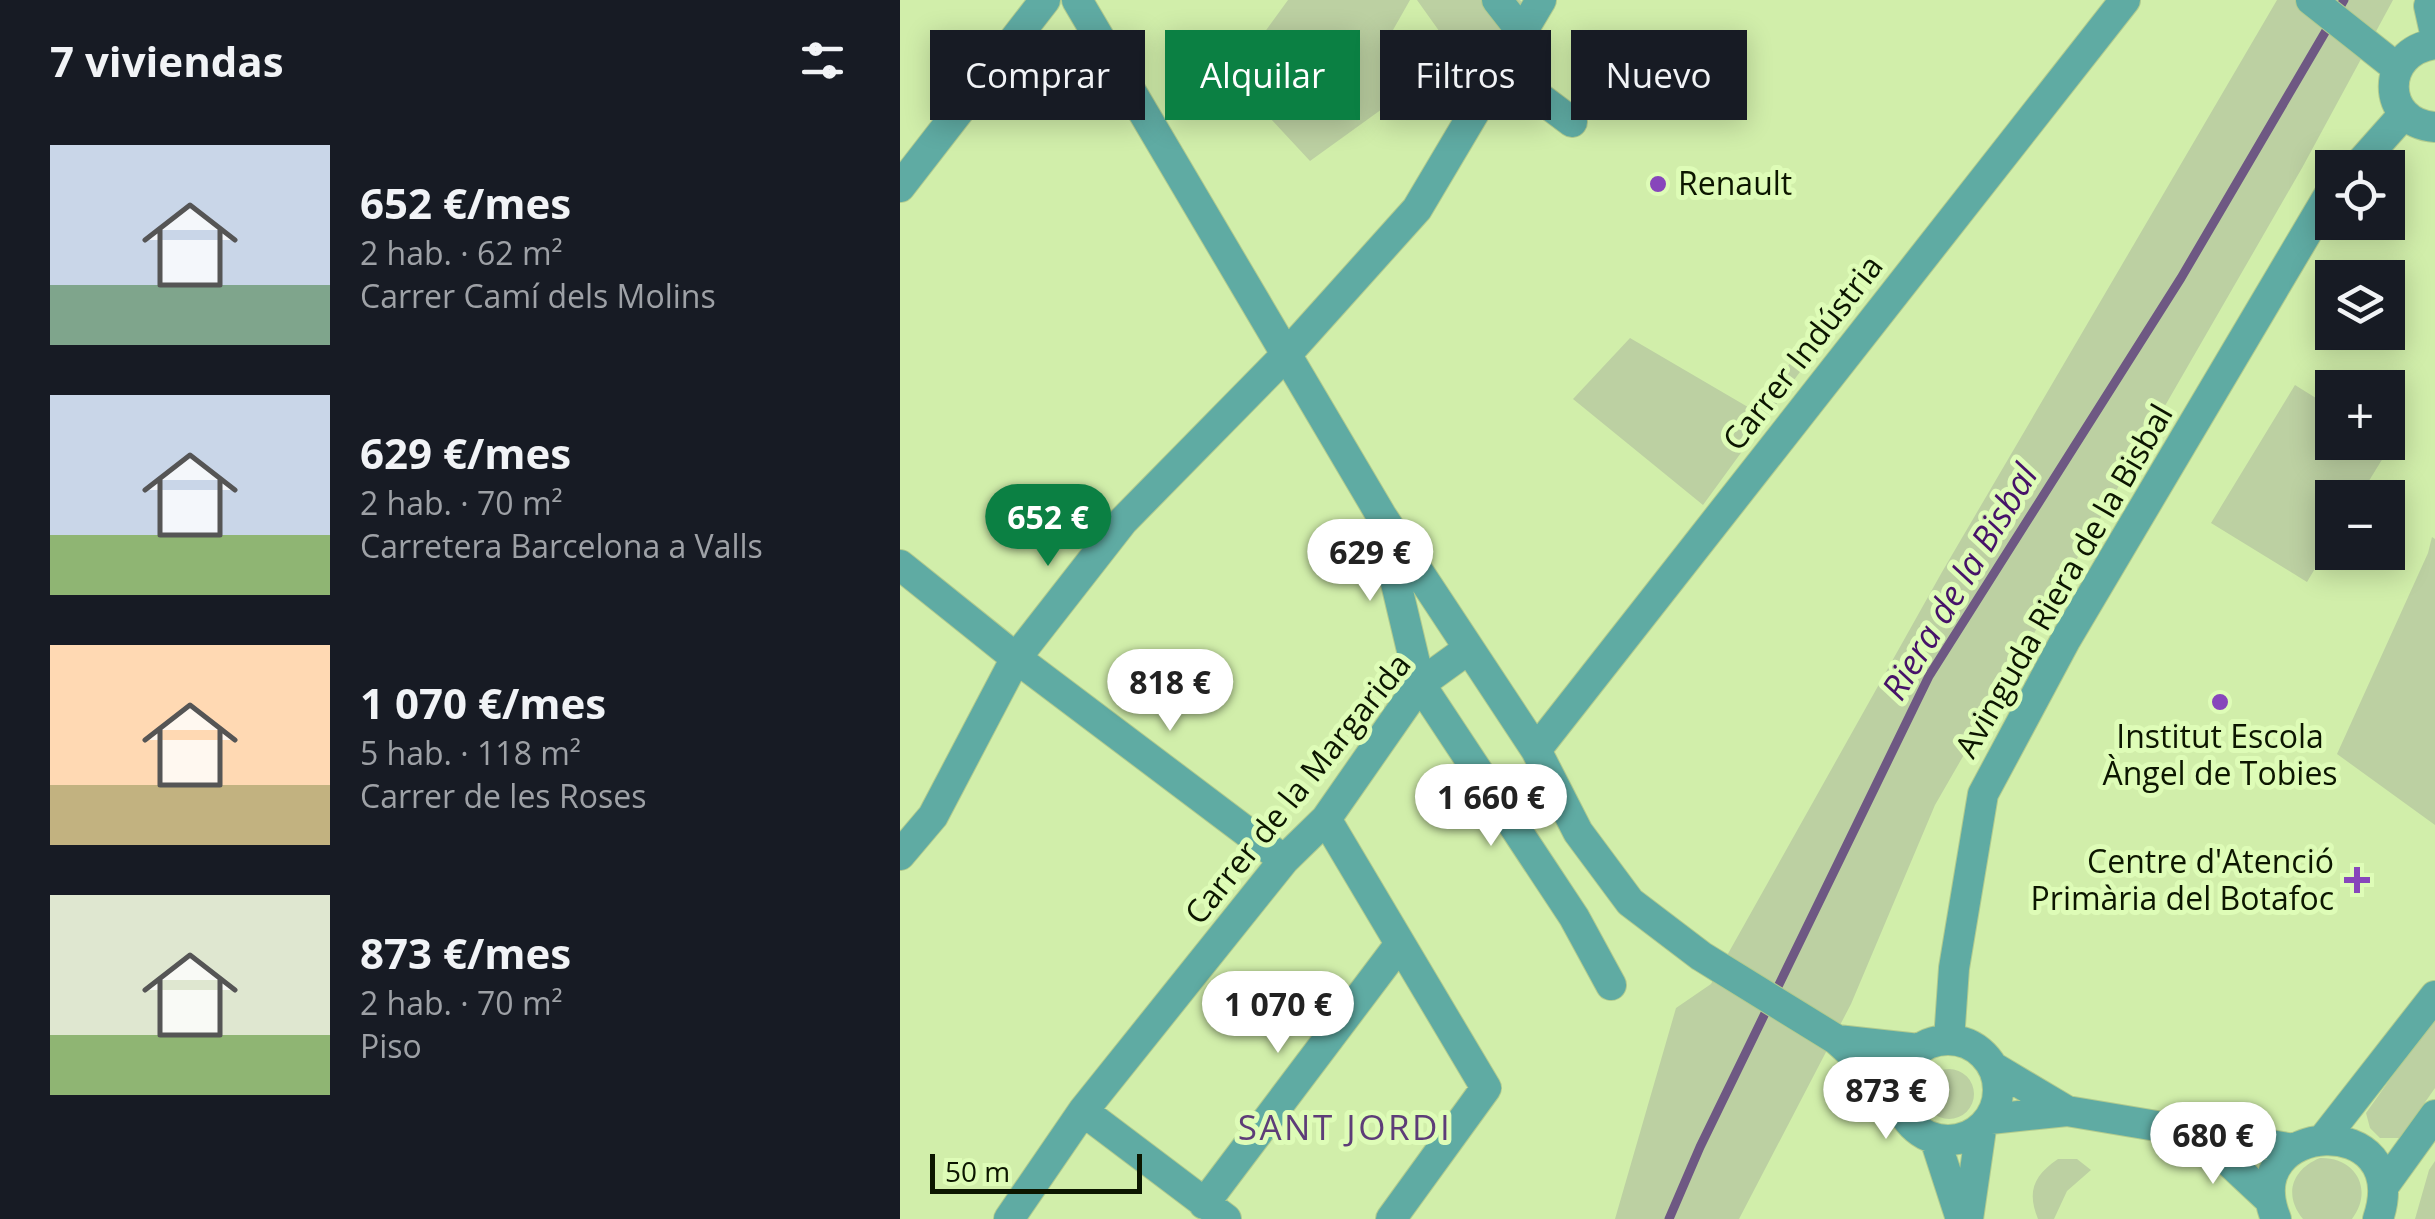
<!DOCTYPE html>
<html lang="es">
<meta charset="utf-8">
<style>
:root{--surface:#171b24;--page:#20242c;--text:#f1f3f6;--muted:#9ea1a6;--accent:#0b8043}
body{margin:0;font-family:"Open Sans",sans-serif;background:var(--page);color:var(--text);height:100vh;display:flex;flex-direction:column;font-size:38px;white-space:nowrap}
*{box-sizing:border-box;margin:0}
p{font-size:32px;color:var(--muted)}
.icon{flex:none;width:55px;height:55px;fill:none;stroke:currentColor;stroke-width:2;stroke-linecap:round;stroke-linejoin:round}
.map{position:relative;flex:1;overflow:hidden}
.sheet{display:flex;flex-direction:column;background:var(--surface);width:900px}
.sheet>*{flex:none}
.guide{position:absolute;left:30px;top:30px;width:950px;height:90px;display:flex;gap:20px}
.buttons{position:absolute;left:1415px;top:150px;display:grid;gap:20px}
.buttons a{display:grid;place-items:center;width:90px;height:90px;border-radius:0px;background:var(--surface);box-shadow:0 5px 25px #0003;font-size:50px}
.scale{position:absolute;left:30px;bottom:25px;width:212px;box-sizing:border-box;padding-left:10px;border:5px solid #0c1600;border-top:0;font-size:28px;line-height:35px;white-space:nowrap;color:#0c1600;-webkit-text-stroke:8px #defcb7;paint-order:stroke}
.price{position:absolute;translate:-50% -85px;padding:0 22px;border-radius:35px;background:#fff;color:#222;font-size:32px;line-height:65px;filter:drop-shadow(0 2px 5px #0008)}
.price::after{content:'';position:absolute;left:50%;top:60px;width:30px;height:22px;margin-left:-15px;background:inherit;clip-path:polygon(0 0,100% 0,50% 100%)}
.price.active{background:var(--accent);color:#fff}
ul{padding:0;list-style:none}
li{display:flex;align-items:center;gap:30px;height:250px;padding:0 50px}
li span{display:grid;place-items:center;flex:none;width:280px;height:200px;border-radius:0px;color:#555}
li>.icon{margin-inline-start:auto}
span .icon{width:120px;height:120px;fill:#fffc;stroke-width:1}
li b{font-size:42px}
h2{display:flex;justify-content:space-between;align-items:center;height:120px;padding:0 50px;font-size:42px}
.chip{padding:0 35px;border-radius:0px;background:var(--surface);box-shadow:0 5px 25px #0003;font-size:35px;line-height:90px}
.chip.active{background:var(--accent);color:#fff}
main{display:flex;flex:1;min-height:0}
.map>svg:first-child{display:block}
</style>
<main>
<section class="sheet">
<h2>7 viviendas<svg class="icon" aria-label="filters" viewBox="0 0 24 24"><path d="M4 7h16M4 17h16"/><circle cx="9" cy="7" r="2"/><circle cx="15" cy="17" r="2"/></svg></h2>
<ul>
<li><span style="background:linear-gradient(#c9d6e8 70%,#7fa58c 0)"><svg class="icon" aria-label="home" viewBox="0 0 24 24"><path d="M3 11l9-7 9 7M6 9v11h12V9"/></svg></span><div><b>652 €/mes</b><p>2 hab. · 62 m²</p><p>Carrer Camí dels Molins</p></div></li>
<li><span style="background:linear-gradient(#c9d6e8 70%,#8fb573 0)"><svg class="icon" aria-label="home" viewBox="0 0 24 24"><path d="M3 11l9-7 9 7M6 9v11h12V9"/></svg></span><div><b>629 €/mes</b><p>2 hab. · 70 m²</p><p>Carretera Barcelona a Valls</p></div></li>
<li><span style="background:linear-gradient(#ffd9b3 70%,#c2b280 0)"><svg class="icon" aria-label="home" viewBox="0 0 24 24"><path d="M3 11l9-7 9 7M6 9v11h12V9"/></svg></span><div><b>1 070 €/mes</b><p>5 hab. · 118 m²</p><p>Carrer de les Roses</p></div></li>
<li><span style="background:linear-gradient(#dfe7d0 70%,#8fb573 0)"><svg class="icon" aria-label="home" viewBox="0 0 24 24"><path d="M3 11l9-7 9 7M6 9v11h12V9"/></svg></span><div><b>873 €/mes</b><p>2 hab. · 70 m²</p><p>Piso</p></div></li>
</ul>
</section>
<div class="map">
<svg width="1535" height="1219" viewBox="0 0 1535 1219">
<rect width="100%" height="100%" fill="#d1eeaa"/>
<path fill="#bcd0a2" d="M 388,0 L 510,0 L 480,53 L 507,91 L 410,161 L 332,77 Z
M 517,0 L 620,0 L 626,7 L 577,84 Z
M 1377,0 L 1493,0 L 1402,168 L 1035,805 L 951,1004 L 839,1219 L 715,1219 L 776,1008 L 811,984 L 1042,572 Z
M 918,328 L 924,339 L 803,505 L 673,399 L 730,338 L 853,410 Z
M 1395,385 L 1432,408 L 1432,442 L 1491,445 L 1459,497 L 1432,498 L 1432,540 L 1407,582 L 1311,523 Z
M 1532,537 L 1535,539 L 1535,825 L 1437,754 L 1528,553 Z
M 1535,1016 L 1535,1088 L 1500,1138 L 1480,1138 L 1470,1128 L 1466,1113 Z
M1024 1094a25 25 0 1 1 50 0a25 25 0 1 1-50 0Z
M 1420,1158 C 1456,1157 1474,1190 1452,1219 L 1403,1219 C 1383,1195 1392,1169 1420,1158 Z
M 1158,1159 L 1177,1159 L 1191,1170 L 1167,1191 L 1154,1219 L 1138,1219 C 1127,1192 1133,1176 1158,1159 Z
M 1535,1161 L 1535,1219 L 1515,1219 L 1529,1170 Z"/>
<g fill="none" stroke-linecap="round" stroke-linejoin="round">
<path stroke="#6e5883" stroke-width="9" d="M 769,1219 L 800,1147 L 1029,676 L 1281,278 L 1444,0"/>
<g stroke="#b1cb8f" stroke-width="32">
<path id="minor" d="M 177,0 L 481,515 L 636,750 L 678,832 L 730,902 L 801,956 L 937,1040 L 997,1094
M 597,0 L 622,32
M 1411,0 L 1497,68
M 1531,0 L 1529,6 L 1535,33
M 1535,44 C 1480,51 1480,123 1535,127
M 600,68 L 672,122
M 1456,168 L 1504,114
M 0,187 L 145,0
M 485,537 L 520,684 L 674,917 L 711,985
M 0,565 L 116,658 L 384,860
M 636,750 L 1225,0
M 426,819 L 586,1088 L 491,1219
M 0,855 L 33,816 L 116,658 L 223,521 L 385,356 L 517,209 L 641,0
M998 1090a50 50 0 1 1 100 0a50 50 0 1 1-100 0Z
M 937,1040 L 1019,1049
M 1049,1040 L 1054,968 L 1083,794 L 1166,639 L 1432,190
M 1093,1067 L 1167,1111
M 183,1111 L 326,1219
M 1090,1119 L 1167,1111 L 1394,1149
M 1296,1131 L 1370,1200
M 1424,1138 L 1535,996
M 1035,1139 L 1061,1219
M 1483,1187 L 1535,1115
M 304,1204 L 500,944
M 109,1219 L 183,1111 L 384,860 L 426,819 L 520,684 L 567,650
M 1068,1219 L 1081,1129
M 1376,1219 C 1335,1119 1515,1109 1478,1219"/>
</g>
<use href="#minor" stroke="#5faba3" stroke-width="30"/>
</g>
<g fill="#8746bb" stroke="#defcb7" stroke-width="4">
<circle cx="758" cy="184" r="10"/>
<circle cx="1320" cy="702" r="10"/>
<path d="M1452 865h10v10h10v10h-10v10h-10v-10h-10v-10h10z"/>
</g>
<g text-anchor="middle" stroke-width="10" stroke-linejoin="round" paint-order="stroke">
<g font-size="32" fill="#0c1600" stroke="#defcb7" text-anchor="start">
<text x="778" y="195">Renault</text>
<text x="1320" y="748" text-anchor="middle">Institut Escola<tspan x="1320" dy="37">Àngel de Tobies</tspan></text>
<text x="1434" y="873" text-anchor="end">Centre d'Atenció<tspan x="1434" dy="37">Primària del Botafoc</tspan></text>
</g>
<g font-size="32" fill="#0c1600" stroke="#defcb7">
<text transform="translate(903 353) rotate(-52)" y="11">Carrer Indústria</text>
<text transform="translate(1164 581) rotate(-60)" y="11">Avinguda Riera de la Bisbal</text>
<text transform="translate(398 789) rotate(-51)" y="11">Carrer de la Margarida</text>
</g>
<g font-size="35" font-style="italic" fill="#461369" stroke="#defcb7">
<text transform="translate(1060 582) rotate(-59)" y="12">Riera de la Bisbal</text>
</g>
<g font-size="35" letter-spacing="2.5" fill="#5d3d78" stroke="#defcb7">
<text x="445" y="1140">SANT JORDI</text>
</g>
</g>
</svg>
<div class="buttons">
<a><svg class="icon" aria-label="locate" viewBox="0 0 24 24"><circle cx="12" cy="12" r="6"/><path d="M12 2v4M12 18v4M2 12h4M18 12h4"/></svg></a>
<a><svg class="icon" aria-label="layers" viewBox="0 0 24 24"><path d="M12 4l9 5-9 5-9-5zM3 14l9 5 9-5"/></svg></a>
<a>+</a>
<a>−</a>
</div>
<div class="scale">50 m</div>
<b class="price active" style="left:148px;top:569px">652 €</b>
<b class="price" style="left:470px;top:604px">629 €</b>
<b class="price" style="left:270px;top:734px">818 €</b>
<b class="price" style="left:591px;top:849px">1 660 €</b>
<b class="price" style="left:378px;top:1056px">1 070 €</b>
<b class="price" style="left:986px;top:1142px">873 €</b>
<b class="price" style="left:1313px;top:1187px">680 €</b>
<div class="guide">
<a class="chip">Comprar</a>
<a class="chip active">Alquilar</a>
<a class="chip">Filtros</a>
<a class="chip">Nuevo</a>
</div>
</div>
</main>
